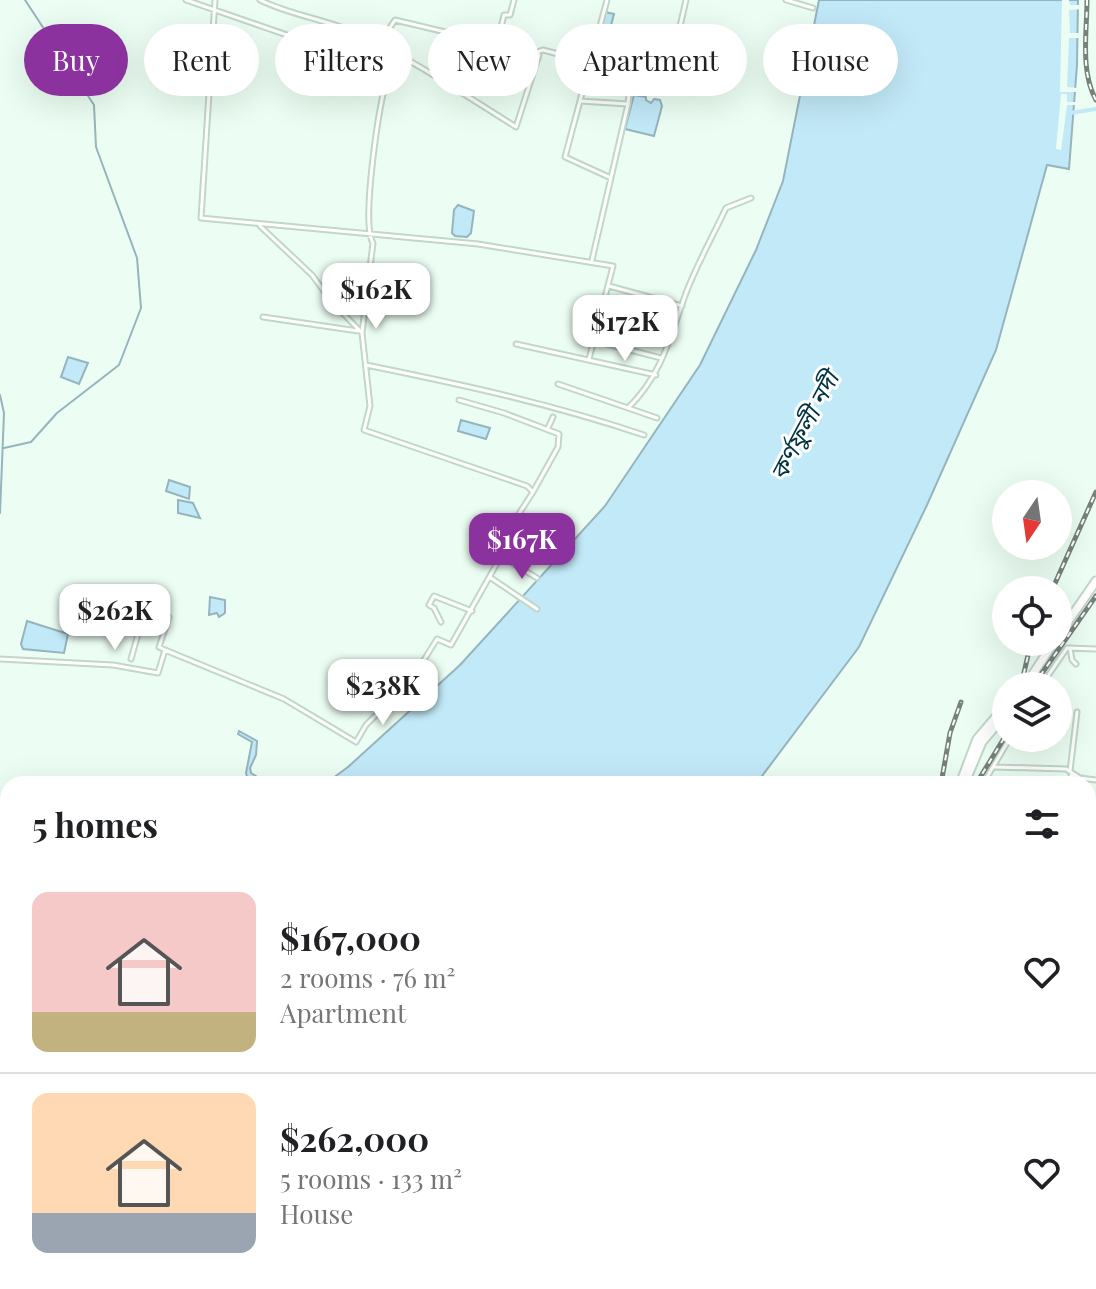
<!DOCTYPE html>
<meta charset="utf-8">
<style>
:root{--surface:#fff;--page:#f2f2f2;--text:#202124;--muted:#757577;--line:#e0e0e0;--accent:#8b329e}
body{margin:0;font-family:"Playfair Display","Noto Sans Bengali",serif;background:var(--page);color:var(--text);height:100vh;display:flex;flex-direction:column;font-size:30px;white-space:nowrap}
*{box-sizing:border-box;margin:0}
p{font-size:26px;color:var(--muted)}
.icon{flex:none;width:44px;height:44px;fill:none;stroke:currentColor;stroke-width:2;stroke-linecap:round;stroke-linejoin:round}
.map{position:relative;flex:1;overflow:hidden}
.sheet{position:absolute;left:0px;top:776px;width:1096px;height:514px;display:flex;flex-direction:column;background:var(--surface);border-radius:24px 24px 0 0;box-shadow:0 8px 32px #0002}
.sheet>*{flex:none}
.top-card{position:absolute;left:24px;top:24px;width:1048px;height:72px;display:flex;gap:16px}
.needle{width:52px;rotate:193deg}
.buttons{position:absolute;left:992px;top:480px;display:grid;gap:16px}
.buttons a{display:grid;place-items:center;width:80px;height:80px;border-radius:50%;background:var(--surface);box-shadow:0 8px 32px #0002;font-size:40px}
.price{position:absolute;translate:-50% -68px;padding:0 18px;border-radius:16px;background:#fff;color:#222;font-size:26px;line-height:52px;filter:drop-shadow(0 2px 4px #0008)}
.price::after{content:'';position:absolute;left:50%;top:48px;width:24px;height:18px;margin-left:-12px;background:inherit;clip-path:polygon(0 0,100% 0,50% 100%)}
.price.active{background:var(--accent);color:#fff}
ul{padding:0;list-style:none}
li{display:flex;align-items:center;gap:24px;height:200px;padding:0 32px}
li+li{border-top:2px solid var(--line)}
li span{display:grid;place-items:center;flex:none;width:224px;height:160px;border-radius:16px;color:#555}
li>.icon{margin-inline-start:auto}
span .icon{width:96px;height:96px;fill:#fffc;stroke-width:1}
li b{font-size:34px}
h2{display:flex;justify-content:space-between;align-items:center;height:96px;padding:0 32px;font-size:34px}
.pill{padding:0 28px;border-radius:36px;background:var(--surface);box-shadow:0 8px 32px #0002;font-size:28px;line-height:72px}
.pill.active{background:var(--accent);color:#fff}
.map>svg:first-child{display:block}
</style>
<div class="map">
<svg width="1096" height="1289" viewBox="0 0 1096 1289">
<rect width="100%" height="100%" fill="#ecfef3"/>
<path fill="#eed580" d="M 1088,1045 L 1096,1045 L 1096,1076 L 1088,1076 Z"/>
<path fill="#c2e9f8" stroke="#96b4bd" stroke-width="2" d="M 819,0 L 1078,0 L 1077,65 L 1069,169 L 1047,165 L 996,350 L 927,505 L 859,647 L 756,784 L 325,784 L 348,767 L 460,665 L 605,506 L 700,365 L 756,250 L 783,181 Z
M 605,12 L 614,14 L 601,62 L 593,60 L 594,55 L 599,55 L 600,49 L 597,47 Z
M 634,95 L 646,97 L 646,100 L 651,103 L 654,99 L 660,100 L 662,106 L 654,136 L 625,129 Z
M 458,205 L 474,211 L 471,233 L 467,237 L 455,236 L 452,233 L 454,210 Z
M 68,357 L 88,363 L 79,384 L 61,377 Z
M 461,420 L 490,428 L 486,439 L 458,431 Z
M 169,480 L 190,487 L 189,499 L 166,491 Z
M 178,500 L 193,503 L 200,518 L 178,513 Z
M 210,597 L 225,600 L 225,613 L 219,617 L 217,613 L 209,615 Z
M 27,621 L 68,634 L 64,653 L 23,649 L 21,644 Z
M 239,731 L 257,741 L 256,755 L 250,768 L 251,773 L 259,778 L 258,784 L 249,784 L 246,773 L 252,742 L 238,734 Z
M 0,919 L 8,933 L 8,1282 L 104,1282 L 89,1289 L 0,1289 Z"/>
<path fill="#ecfef3" d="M 1062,0 L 1069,0 L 1070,5 L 1082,5 L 1082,9 L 1069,10 L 1070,33 L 1080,33 L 1080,38 L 1069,38 L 1067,87 L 1078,88 L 1078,92 L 1060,92 Z
M 1061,94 L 1067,94 L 1067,102 L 1079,102 L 1078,105 L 1067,105 L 1061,150 L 1056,149 Z"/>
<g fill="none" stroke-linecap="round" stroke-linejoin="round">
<path stroke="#96b4bd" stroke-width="2" d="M 0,395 L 4,413 L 0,513
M 4,448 L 31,442 L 57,413 L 119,365 L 141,308 L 137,258 L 96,147 L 94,105 L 25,0"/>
<path stroke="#c2e9f8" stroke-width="4" d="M 1070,113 L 1096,109
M 1096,944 L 1089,953 L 1092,977 L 1096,984
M 1088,1015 L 1096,1012
M 1088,1082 L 1096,1080
M 1095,1137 L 1090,1131 L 1089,1125 L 1096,1118
M 906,1289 L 907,1282"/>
<g stroke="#c1d7c9" stroke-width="7">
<path id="minor" d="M 186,0 L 391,71
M 215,0 L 201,218 L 478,244 L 613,266 L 589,359
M 260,0 C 290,15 324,19 354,32 C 411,58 463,94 516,127 L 539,55 L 534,53
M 607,0 L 565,157 L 611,178
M 786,0 L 813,8
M 379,44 L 395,20 L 534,53 L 543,50 L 631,73 L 628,104 L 592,260
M 497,44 L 504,15 L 510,15 L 514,0
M 332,52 L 338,26
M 399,56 C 393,66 386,79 384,90 C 378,116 361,224 373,243 L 362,333 L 370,406 L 364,430 L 527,486 L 533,492 L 558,447 L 559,434 L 504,413 L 459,400
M 350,57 L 354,33
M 668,79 L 686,0
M 580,101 L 628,104
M 260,226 L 312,275 L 332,302 L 362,333
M 609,286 L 682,306
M 263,317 L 358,331
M 600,324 L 669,341
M 595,341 L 661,358
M 516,344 L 656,375
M 366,365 C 460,384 552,404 644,435
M 558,384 L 628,408
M 657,418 L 628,408 C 662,375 670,337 686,293 C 697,264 713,236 726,208 L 751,198
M 548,428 L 553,417
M 533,492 L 513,523 L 499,555 L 537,578
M 491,578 L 537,609
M 441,622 L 434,608 L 429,605 L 434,596 L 472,611
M 130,628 L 136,606 L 145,609
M 1070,648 L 1072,660 L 1076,664
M 0,659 L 113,665 L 158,673 L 165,650 L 284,699 L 356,742 L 366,725 L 394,697 L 400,695 L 412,700 L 424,691 L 409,684 L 437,639 L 451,645 L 500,558
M 131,659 L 145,609 L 169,617 L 159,647 L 165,650
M 1041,686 L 1067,648 L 1096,649
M 424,691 L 430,683
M 995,767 L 1066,769 L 1080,778 L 1096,780
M 1070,771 L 1077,712
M 983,784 L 1010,738
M 1069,784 L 1072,773
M 1088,867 L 1096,867
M 713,1289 L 722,1282
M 803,1289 L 815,1282
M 823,1289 L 824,1282
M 921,1289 L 922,1282"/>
</g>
<g stroke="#c1d7c9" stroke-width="9">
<path id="tertiary" d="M 1088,1098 L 1096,1097
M 1088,1139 L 1094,1215 L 1090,1274 L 1092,1289"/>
</g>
<g stroke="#c1d7c9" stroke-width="11">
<path id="primary" d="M 1088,911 L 1096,908
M 596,1289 L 606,1282"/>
</g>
<g stroke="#c1d7c9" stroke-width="11">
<path id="trunk" d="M 1058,636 L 1096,581
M 1025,686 L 1054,642
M 966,780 L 982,742 L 1006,714
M 960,784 L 977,739 L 1006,705
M 1088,904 L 1096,901
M 641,1289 L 652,1282"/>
</g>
<use href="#minor" stroke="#fff" stroke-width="3"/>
<use href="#tertiary" stroke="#fff" stroke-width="5"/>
<use href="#primary" stroke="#fff" stroke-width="7"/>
<use href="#trunk" stroke="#fff" stroke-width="7"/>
<g stroke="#76827b" stroke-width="5">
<path id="rail" d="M 1087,0 C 1087,32 1080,71 1096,100
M 1052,590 L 1096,492
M 1021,686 L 1031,642
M 1033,686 L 1096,596
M 941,784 L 950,733 L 961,702
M 976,784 L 1006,735
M 556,1282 L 564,1289
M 102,1289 L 118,1282
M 220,1289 L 249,1289
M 336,1289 L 359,1282
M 426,1289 L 434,1282
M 666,1289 L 669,1282"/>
</g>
<use href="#rail" stroke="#fff" stroke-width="2" stroke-dasharray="6" stroke-linecap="butt"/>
</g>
<g text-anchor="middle" stroke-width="6" stroke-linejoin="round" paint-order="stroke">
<g font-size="24" font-style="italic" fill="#003342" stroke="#fff">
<text transform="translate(805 426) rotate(-62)" y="8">কর্ণফুলী নদী</text>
</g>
</g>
</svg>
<div class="buttons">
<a><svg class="needle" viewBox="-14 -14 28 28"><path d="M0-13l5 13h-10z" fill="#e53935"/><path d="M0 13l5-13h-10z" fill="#757577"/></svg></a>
<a><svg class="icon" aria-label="locate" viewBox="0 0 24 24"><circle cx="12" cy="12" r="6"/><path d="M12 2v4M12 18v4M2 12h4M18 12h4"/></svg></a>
<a><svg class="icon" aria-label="layers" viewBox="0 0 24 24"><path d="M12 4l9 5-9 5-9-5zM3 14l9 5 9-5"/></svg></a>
</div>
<b class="price" style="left:376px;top:331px">$162K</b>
<b class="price" style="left:625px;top:363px">$172K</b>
<b class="price active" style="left:522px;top:581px">$167K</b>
<b class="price" style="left:115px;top:652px">$262K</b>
<b class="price" style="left:383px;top:727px">$238K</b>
<div class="top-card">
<a class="pill active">Buy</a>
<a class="pill">Rent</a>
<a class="pill">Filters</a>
<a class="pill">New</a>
<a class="pill">Apartment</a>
<a class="pill">House</a>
</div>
<section class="sheet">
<h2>5 homes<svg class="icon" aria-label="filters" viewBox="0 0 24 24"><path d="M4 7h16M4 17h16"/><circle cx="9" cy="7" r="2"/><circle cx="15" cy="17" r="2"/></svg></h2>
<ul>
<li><span style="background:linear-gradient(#f6c9c9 75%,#c2b280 0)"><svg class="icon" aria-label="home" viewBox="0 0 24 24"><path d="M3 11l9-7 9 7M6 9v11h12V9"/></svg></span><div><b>$167,000</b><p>2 rooms · 76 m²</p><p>Apartment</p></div><svg class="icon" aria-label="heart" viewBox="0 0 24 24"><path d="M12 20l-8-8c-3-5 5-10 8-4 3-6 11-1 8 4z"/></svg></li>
<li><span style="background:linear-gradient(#ffd9b3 75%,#9aa5b1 0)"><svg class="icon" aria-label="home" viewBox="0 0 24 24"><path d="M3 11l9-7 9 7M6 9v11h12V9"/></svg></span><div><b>$262,000</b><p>5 rooms · 133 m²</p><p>House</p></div><svg class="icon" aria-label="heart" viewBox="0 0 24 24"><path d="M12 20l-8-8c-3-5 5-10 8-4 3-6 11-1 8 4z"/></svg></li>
</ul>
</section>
</div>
